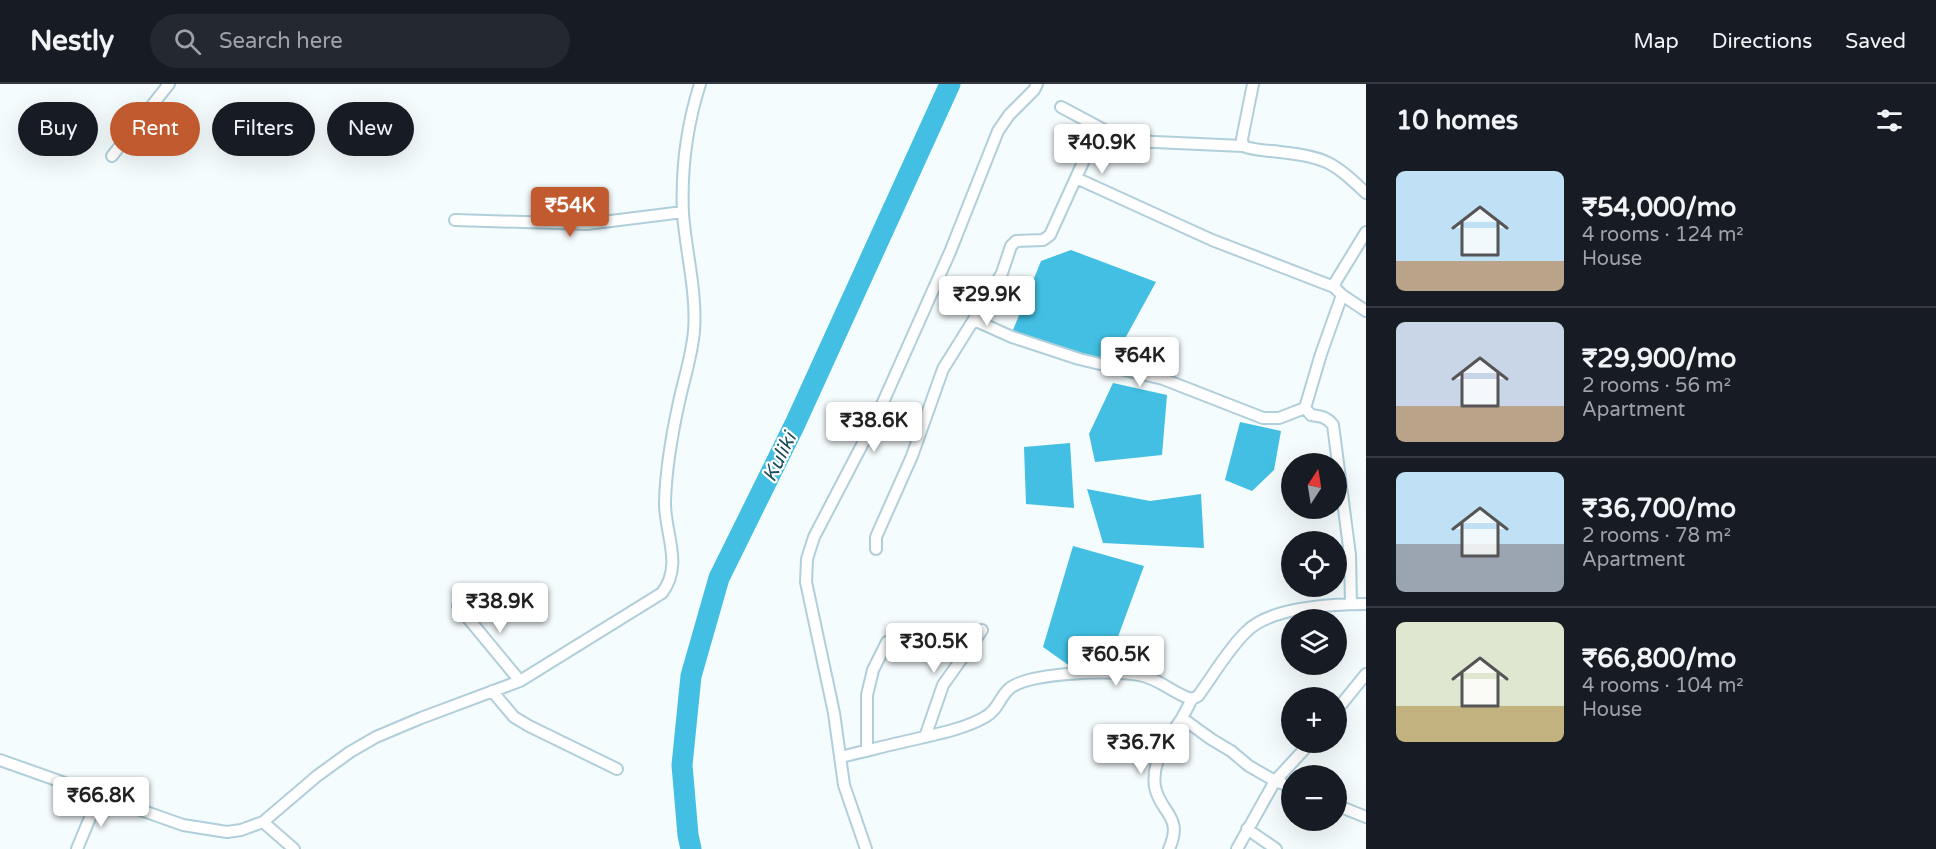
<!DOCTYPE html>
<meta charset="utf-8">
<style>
:root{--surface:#171b24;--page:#242831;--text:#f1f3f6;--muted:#9ea1a6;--line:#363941;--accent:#c15a2e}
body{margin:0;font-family:"Varela Round",sans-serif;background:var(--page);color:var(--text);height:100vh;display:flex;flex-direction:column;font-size:22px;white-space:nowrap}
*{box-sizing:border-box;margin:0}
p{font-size:20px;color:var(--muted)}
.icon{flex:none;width:33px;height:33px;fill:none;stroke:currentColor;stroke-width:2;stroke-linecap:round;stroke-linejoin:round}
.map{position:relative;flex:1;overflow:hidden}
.side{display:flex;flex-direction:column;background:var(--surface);width:570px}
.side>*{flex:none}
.top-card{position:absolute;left:18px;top:18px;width:570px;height:54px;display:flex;gap:12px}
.needle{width:39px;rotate:12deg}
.buttons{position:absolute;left:1281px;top:369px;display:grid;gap:12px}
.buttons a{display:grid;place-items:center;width:66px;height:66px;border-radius:50%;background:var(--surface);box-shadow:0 6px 24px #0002;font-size:30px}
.price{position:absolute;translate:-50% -51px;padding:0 14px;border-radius:6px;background:#fff;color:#222;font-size:20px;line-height:39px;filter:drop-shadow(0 2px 3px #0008)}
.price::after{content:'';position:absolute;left:50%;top:36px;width:18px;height:14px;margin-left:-9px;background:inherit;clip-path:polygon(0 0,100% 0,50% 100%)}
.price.active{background:var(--accent);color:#fff}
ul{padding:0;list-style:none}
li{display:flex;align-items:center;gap:18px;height:150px;padding:0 30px}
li+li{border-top:2px solid var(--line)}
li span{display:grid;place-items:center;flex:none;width:168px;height:120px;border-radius:9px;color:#555}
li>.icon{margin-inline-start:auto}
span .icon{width:72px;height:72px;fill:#fffc;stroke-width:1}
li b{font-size:26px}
h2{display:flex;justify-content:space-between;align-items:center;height:72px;padding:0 30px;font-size:26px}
.chip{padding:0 21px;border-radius:27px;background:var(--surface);box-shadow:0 6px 24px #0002;font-size:21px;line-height:54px}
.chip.active{background:var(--accent);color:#fff}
header{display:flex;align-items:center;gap:36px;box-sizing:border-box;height:84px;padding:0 30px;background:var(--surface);border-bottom:2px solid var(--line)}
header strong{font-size:28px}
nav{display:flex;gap:33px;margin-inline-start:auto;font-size:21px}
.search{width:420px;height:54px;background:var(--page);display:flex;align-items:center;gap:15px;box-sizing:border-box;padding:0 21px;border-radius:33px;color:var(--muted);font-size:22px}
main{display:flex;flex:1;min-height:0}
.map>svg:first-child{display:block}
</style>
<header>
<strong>Nestly</strong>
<div class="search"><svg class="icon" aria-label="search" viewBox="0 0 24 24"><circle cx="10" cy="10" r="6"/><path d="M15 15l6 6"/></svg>Search here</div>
<nav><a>Map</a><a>Directions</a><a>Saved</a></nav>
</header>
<main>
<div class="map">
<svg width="1366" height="765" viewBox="0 0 1366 765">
<rect width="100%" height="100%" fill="#f5fcfe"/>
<path fill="#42bfe2" d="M 1071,166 L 1156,198 L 1110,282 L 1011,251 L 1041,177 Z
M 1113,299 L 1167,311 L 1162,371 L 1095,378 L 1089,350 Z
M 1240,338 L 1281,347 L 1274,386 L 1252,407 L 1225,396 Z
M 1070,359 L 1074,424 L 1026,420 L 1024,363 Z
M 1087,405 L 1150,417 L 1201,410 L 1204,464 L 1103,459 Z
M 1073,462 L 1144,482 L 1108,580 L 1074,585 L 1043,563 Z"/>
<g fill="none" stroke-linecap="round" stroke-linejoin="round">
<path stroke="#42bfe2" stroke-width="21" d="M 691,765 L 688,751 L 682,681 L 691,592 L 719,494 L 795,340 L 950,0"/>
<g stroke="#b0cfda" stroke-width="14">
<path id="minor" d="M 1253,0 L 1242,55 L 1243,62 C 1255,67 1267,66 1280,68 C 1326,73 1333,78 1366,109
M 1061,23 L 1106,47 L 1133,57 L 1243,62
M 112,72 L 169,0
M 1076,94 L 1212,156 L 1334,203
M 455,136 L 587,140 L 683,128
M 1342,211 L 1366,227
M 974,236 L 1012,253 L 1079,275 L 1163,295 L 1263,334 L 1279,334 L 1305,324
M 876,465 L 876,453 L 912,372 L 943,285 L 986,216 L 1002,189 L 1011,162 L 1016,157 L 1043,156 L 1050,151 L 1099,43
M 1351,520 L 1350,471 L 1333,341 C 1327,333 1320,332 1311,331 L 1305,324 L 1321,270 L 1342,211 L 1334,203 L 1336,197 L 1366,148
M 458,522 L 520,597
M 492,607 L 514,633 L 529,642 L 617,685
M 1192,615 L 1182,634 L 1211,655 L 1231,667 L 1249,682 L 1275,697 L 1292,703
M 1336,627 L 1366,590
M 925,653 L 943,601 L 982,546
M 867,667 L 867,611 L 873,586 L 887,558
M 840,673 C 866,667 893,660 920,654 C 942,649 966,644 985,633 C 998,626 999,614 1009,605 C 1028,588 1113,586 1139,591 C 1161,595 1173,610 1192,615 L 1198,612 C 1212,593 1229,564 1246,548 C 1270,523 1332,520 1366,520
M 0,676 L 183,741 L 227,748 L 241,746 L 263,738 L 317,692 L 350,668 L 376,653 L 421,634 L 520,597 L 662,509 C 684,480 664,449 665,417 C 666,385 672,350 679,318 C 684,295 692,271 694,247 C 697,208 686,169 683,130 C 681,86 687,41 700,0
M 1336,721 L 1366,733
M 263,738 L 294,765
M 1247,745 L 1276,765
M 77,765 L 99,712
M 866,765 L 844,701 L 834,629 L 806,498 L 807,475 L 814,453 L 876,334 L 950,168 L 998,47 L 1009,31 L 1034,6 L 1037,0
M 1169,765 C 1184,732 1160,729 1155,703 C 1151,677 1168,654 1182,634
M 1237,765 L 1275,697 L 1311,658"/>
</g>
<use href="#minor" stroke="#fff" stroke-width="10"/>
</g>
<g text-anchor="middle" stroke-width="4.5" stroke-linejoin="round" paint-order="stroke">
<g font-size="20" font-style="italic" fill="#194d5c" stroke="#fff">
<text transform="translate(779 373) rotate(-64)" y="7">Kuliki</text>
</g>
</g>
</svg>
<div class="buttons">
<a><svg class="needle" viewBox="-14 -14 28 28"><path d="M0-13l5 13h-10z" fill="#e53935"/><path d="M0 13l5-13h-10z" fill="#9ea1a6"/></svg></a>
<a><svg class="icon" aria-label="locate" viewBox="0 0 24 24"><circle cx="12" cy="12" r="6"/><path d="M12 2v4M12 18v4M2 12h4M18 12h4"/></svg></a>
<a><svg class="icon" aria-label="layers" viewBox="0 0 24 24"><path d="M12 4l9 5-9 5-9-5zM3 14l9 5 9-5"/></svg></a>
<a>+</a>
<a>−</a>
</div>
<b class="price" style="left:1102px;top:91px">₹40.9K</b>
<b class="price active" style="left:570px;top:154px">₹54K</b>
<b class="price" style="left:987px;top:243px">₹29.9K</b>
<b class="price" style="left:1140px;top:304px">₹64K</b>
<b class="price" style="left:874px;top:369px">₹38.6K</b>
<b class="price" style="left:500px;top:550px">₹38.9K</b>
<b class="price" style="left:934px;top:590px">₹30.5K</b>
<b class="price" style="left:1116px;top:603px">₹60.5K</b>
<b class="price" style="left:1141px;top:691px">₹36.7K</b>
<b class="price" style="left:101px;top:744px">₹66.8K</b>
<div class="top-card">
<a class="chip">Buy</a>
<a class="chip active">Rent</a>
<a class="chip">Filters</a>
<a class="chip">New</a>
</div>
</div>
<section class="side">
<h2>10 homes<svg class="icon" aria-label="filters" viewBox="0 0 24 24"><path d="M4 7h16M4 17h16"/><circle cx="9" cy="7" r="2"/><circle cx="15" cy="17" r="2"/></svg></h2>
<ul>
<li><span style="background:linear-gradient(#bfe0f5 75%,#b9a48a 0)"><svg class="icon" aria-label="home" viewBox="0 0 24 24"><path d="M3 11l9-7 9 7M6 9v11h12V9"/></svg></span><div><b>₹54,000/mo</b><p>4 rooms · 124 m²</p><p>House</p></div></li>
<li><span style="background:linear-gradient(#c9d6e8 70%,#b9a48a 0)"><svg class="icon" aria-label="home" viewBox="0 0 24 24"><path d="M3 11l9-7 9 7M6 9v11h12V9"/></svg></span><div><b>₹29,900/mo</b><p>2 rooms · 56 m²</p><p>Apartment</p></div></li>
<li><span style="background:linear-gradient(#bfe0f5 60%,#9aa5b1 0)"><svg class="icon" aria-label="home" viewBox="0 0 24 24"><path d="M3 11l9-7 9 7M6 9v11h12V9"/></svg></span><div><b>₹36,700/mo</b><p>2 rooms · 78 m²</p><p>Apartment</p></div></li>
<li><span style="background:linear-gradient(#dfe7d0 70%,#c2b280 0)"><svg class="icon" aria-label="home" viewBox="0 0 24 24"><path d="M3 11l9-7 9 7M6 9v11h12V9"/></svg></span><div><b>₹66,800/mo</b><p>4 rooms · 104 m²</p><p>House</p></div></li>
</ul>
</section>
</main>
